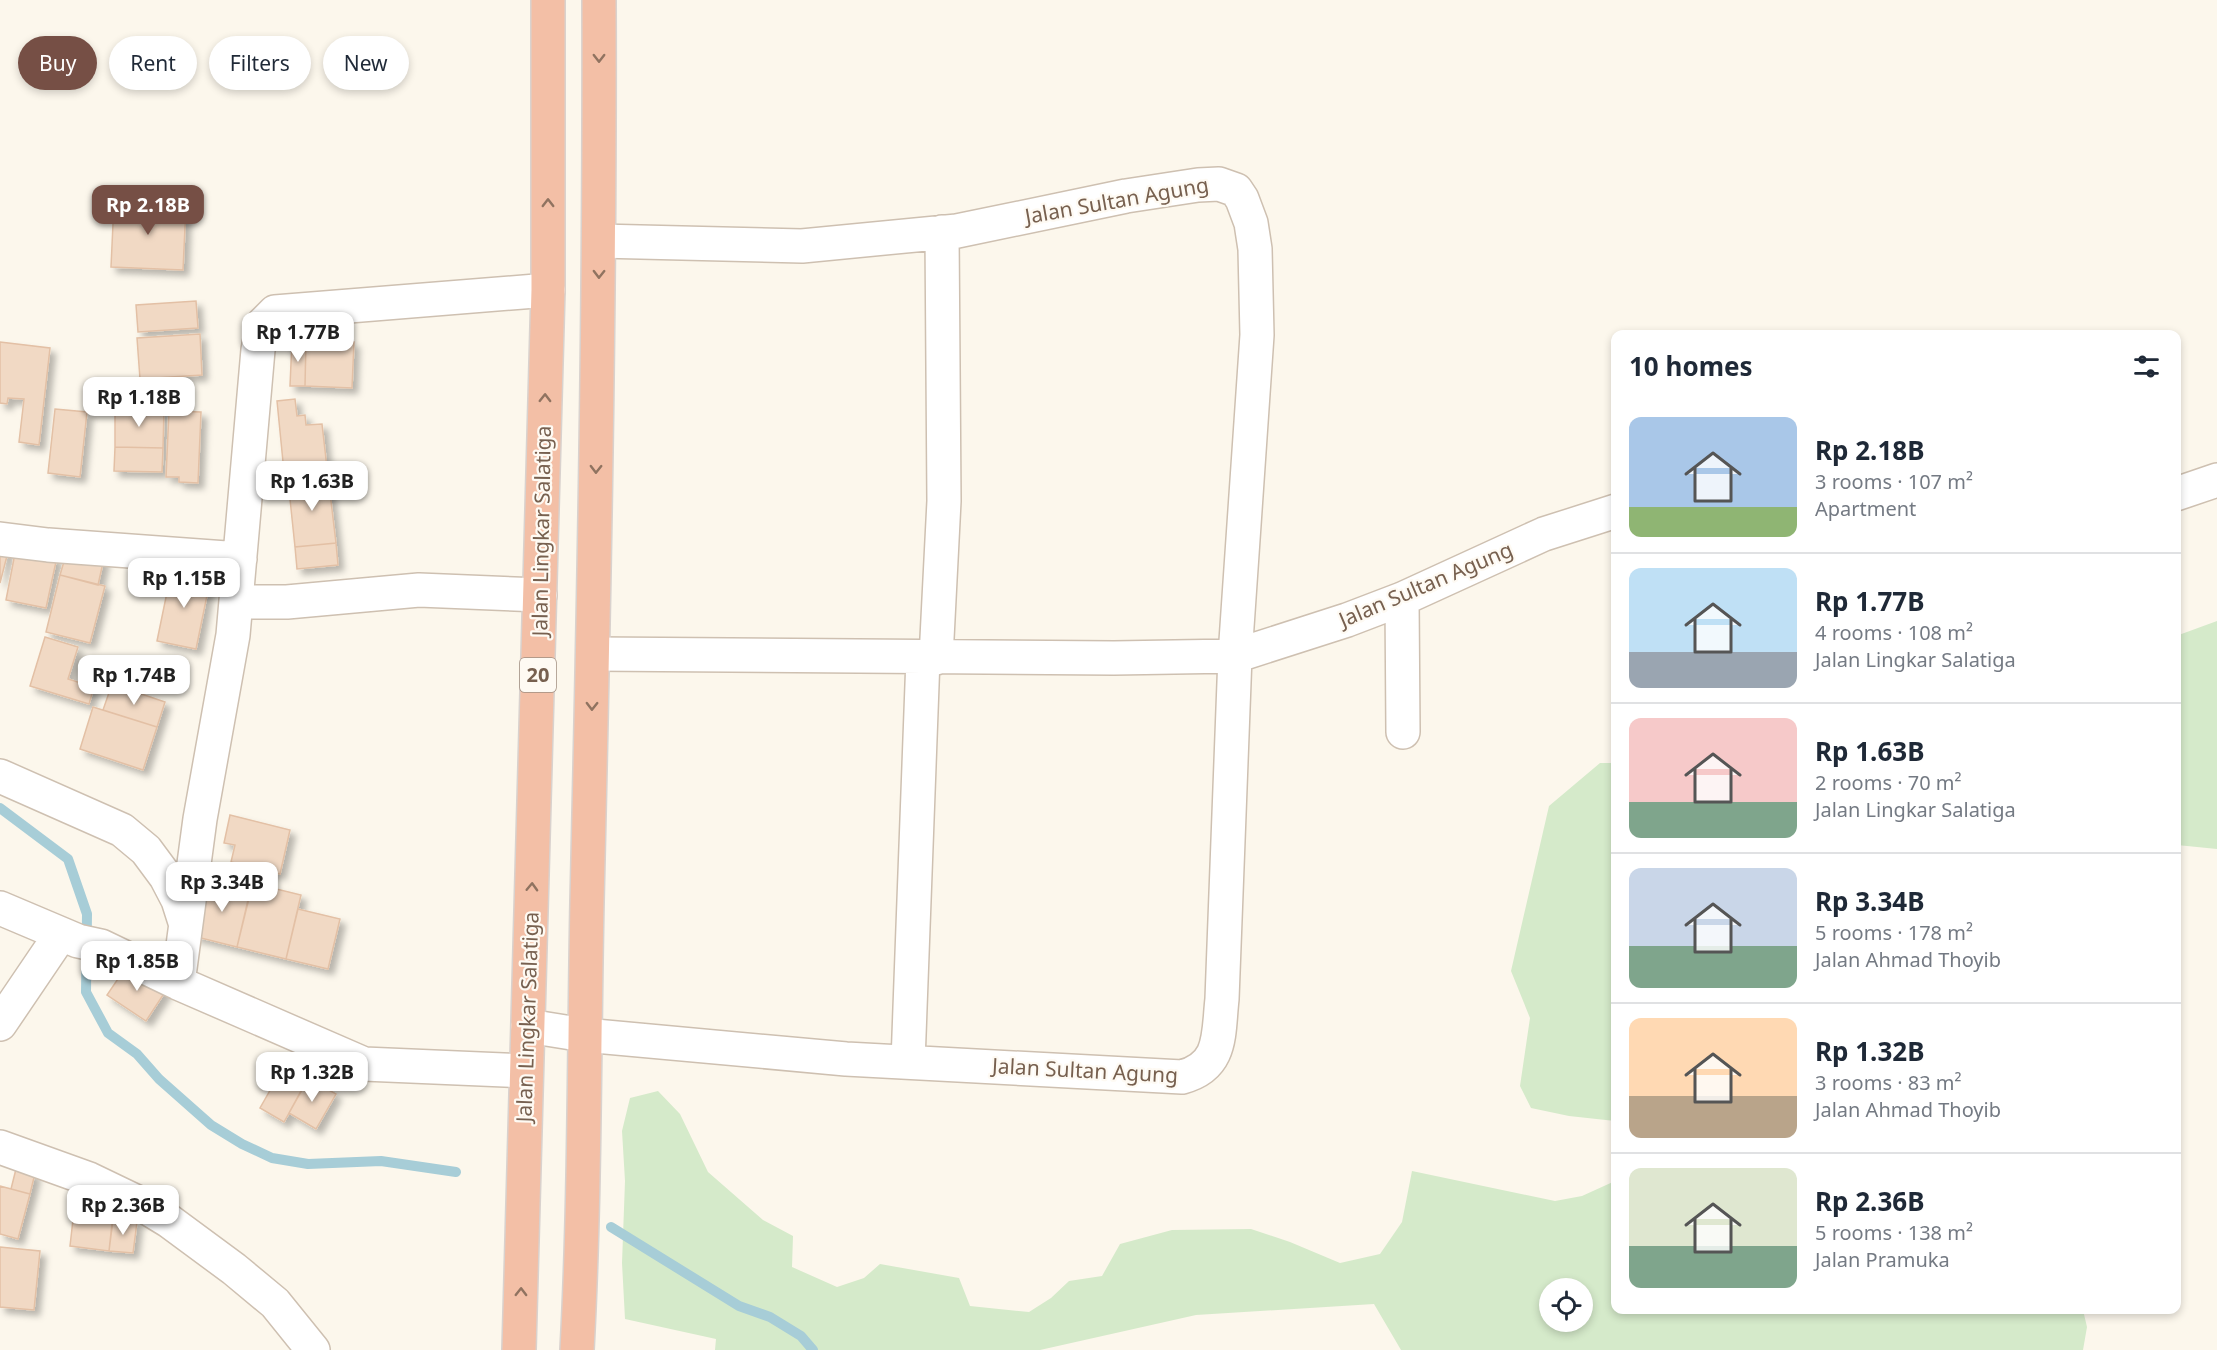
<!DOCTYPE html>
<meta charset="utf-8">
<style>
:root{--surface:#fff;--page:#f2f2f3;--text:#1f2937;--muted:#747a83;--line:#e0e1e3;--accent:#764f45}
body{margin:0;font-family:"Noto Sans",sans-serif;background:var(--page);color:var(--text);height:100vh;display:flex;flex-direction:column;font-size:22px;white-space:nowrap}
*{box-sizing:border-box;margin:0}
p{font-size:20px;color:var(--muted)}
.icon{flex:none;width:33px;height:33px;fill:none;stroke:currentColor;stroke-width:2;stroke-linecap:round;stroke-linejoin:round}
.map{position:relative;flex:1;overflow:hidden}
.drawer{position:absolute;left:1611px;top:330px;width:570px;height:984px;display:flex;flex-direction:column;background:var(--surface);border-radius:12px;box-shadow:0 3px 9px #0003}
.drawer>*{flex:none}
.banner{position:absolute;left:18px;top:36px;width:570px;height:54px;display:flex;gap:12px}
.buttons{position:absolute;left:1539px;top:1278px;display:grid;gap:12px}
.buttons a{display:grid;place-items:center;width:54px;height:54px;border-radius:50%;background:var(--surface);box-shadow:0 3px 9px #0003;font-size:30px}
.price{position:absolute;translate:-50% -51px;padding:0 14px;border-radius:12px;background:#fff;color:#222;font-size:20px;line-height:39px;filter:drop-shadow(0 2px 3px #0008)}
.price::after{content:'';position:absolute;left:50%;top:36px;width:18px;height:14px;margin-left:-9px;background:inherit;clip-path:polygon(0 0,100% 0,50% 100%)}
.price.active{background:var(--accent);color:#fff}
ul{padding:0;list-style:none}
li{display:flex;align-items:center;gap:18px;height:150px;padding:0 18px}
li+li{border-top:2px solid var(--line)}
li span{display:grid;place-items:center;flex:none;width:168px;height:120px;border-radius:12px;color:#555}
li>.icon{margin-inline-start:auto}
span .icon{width:72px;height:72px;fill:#fffc;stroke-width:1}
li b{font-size:26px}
h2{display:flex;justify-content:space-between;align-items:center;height:72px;padding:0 18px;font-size:26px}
.chip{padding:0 21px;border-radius:27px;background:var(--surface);box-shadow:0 3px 9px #0003;font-size:21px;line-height:54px}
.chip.active{background:var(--accent);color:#fff}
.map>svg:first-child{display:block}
</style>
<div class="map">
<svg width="2217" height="1350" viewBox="0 0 2217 1350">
<defs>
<filter id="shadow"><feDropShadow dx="5.5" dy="5.5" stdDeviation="3" flood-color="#0004"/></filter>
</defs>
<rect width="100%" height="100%" fill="#fcf7ec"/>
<path fill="#d5eaca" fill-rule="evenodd" d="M 2217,621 L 2217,849 L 2177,845 L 2176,636 Z
M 1600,763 L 1616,763 L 1615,1121 L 1569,1116 L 1531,1108 L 1520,1086 L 1530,1018 L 1511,971 L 1549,806 Z
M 658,1091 L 680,1114 L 708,1172 L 763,1220 L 793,1236 L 792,1267 L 837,1287 L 864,1278 L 880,1264 L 959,1278 L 970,1306 L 1029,1312 L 1051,1298 L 1069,1281 L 1102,1276 L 1120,1244 L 1172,1230 L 1251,1229 L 1290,1242 L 1340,1263 L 1380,1254 L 1402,1222 L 1412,1171 L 1555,1201 L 1582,1196 L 1615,1181 L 1616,1310 L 2083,1310 L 2087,1327 L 2083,1350 L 1401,1350 L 1374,1304 L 1196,1315 L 1040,1350 L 715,1350 L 716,1339 L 625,1319 L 622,1263 L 625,1181 L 622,1131 L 630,1098 ZM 1582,1288 L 1582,1322 L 1550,1322 L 1550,1288 Z"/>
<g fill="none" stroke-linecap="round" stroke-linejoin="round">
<path stroke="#a7cdd7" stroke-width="10" d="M 0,808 L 68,859 L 87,914 L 86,992 L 108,1033 L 137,1054 L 159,1079 L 211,1125 L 242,1144 L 272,1158 L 308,1164 L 381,1161 L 456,1172
M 611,1227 L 739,1306 L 770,1317 L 801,1336 L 813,1350"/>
</g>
<path fill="#f1d9c4" stroke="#e3c0a5" stroke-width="1.5" filter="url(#shadow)" d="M 114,202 L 186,206 L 183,270 L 111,267 Z
M 196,301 L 198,328 L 138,332 L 136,305 Z
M 200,334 L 202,375 L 140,379 L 137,338 Z
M 292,340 L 306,340 L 305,386 L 290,386 Z
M 306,340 L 354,342 L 352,388 L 305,386 Z
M 0,342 L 50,348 L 39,445 L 19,442 L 24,399 L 8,398 L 7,404 L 0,403 Z
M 295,399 L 297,416 L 305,415 L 306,425 L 322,424 L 327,468 L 284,472 L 277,401 Z
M 115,408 L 164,409 L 163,448 L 115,447 Z
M 55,409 L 87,412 L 80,477 L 48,473 Z
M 169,411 L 201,412 L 198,483 L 179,482 L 179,477 L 166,477 Z
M 115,447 L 163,448 L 162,472 L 114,471 Z
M 328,476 L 336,543 L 295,547 L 288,480 Z
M 336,543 L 338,565 L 297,569 L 295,547 Z
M 0,546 L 9,548 L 0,583 Z
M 16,548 L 57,557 L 46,608 L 6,600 Z
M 68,548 L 104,558 L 98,585 L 60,575 Z
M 172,568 L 211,576 L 196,649 L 157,641 Z
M 60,575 L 105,586 L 90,643 L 46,632 Z
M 45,637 L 78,647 L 68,679 L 94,687 L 89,704 L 30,686 Z
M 112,684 L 165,702 L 157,727 L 103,710 Z
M 93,707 L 157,727 L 143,770 L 80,749 Z
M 230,815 L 290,830 L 280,874 L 231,862 L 235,845 L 224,843 Z
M 207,879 L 251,890 L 237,947 L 193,936 Z
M 252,883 L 301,895 L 286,959 L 237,947 Z
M 298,909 L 340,919 L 328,969 L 286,959 Z
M 128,964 L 167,989 L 146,1021 L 107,995 Z
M 292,1052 L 316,1065 L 284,1122 L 260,1108 Z
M 308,1078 L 336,1094 L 316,1129 L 289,1113 Z
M 16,1169 L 35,1173 L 30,1194 L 11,1189 Z
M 0,1186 L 30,1194 L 18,1239 L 0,1234 Z
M 76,1193 L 115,1196 L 109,1251 L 70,1246 Z
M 113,1220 L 137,1222 L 133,1253 L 109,1251 Z
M 0,1247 L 40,1251 L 34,1310 L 0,1307 Z"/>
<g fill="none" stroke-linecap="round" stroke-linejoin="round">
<g stroke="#cec0b1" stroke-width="36">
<path id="minor" d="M 2176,494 L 2217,480
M 0,539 L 48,545 L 240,559
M 1402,599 L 1403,732
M 236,602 L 287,602 L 419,590 L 540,595
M 593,654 L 1114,658 L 1235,656 L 1347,620 L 1402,599 L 1544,534 L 1616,511
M 936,658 L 944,501 L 942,232
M 0,776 L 122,830 L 146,850 L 166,877 L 178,900 L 185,922
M 0,908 L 78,941 L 101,946 L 178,983 L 364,1064 L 526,1071
M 178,983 L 200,819 L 233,635 L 258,350 L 263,324 L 275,312 L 548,290
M 0,1024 L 61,934
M 528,1026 L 584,1035 L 846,1059 L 1182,1077 C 1223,1066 1218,1034 1222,999 L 1235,656 L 1257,335 L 1255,249 L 1251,223 L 1242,199 L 1236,190 L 1219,184 L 1198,185 L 1126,196 L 957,231 L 802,246 L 599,241
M 908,1062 L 923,658
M 0,1147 L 89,1179 L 141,1204 L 169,1221 L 234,1269 L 275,1303 L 313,1350"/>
</g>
<g stroke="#d9d2ce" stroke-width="36">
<path id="highway" d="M 519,1350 L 548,290 L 548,0
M 577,1350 C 585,1201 584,1052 587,902 C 594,602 600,301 599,0"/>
</g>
<use href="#minor" stroke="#fff" stroke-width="33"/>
<use href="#highway" stroke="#f3bfa6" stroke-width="33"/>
</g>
<defs><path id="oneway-chevron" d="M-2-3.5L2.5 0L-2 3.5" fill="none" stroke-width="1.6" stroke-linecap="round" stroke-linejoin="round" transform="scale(1.5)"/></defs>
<g stroke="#907360">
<use href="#oneway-chevron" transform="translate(599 58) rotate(90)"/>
<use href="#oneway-chevron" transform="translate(548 203) rotate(-90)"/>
<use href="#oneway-chevron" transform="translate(599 274) rotate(91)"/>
<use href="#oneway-chevron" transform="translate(545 398) rotate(-89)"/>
<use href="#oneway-chevron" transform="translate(596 469) rotate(91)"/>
<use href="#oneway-chevron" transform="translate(592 706) rotate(91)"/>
<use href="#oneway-chevron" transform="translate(532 887) rotate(-88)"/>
<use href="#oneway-chevron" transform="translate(521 1292) rotate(-89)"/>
</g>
<g text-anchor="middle" stroke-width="4.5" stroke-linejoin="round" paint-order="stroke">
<rect fill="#fefaf3" stroke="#a08e80" stroke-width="1.5" x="520" y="658" width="36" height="34" rx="4.5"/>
<g font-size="20" font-weight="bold" fill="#77604f">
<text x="538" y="682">20</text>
</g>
<g font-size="21" fill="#77604f" stroke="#fefaf3">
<text transform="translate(1117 201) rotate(-10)" y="7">Jalan Sultan Agung</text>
<text transform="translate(542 531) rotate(-89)" y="7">Jalan Lingkar Salatiga</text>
<text transform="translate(1426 585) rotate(-23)" y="7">Jalan Sultan Agung</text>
<text transform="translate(528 1017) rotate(-88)" y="7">Jalan Lingkar Salatiga</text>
<text transform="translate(1085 1071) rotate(3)" y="7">Jalan Sultan Agung</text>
</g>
</g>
</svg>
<div class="buttons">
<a><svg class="icon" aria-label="locate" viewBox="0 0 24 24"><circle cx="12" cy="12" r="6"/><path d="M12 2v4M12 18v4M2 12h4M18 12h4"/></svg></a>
</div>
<b class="price active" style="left:148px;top:236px">Rp 2.18B</b>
<b class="price" style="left:298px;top:363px">Rp 1.77B</b>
<b class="price" style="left:139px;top:428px">Rp 1.18B</b>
<b class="price" style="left:312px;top:512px">Rp 1.63B</b>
<b class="price" style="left:184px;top:609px">Rp 1.15B</b>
<b class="price" style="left:134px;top:706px">Rp 1.74B</b>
<b class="price" style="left:222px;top:913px">Rp 3.34B</b>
<b class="price" style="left:137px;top:992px">Rp 1.85B</b>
<b class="price" style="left:312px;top:1103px">Rp 1.32B</b>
<b class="price" style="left:123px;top:1236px">Rp 2.36B</b>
<div class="banner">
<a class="chip active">Buy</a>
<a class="chip">Rent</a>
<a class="chip">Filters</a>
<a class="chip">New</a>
</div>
<section class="drawer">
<h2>10 homes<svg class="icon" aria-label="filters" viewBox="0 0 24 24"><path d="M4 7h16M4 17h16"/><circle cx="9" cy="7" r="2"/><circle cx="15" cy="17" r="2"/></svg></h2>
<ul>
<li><span style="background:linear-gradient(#a9c7e8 75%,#8fb573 0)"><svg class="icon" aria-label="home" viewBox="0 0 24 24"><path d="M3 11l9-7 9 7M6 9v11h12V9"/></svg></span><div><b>Rp 2.18B</b><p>3 rooms · 107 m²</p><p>Apartment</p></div></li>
<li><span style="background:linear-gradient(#bfe0f5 70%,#9aa5b1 0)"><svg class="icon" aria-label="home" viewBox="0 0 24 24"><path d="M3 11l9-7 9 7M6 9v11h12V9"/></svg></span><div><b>Rp 1.77B</b><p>4 rooms · 108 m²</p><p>Jalan Lingkar Salatiga</p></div></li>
<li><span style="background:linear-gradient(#f6c9c9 70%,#7fa58c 0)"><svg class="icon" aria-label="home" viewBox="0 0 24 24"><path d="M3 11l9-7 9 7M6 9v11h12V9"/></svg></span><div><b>Rp 1.63B</b><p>2 rooms · 70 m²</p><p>Jalan Lingkar Salatiga</p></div></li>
<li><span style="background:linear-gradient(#c9d6e8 65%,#7fa58c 0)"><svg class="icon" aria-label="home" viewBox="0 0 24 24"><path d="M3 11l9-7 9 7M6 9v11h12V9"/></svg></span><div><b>Rp 3.34B</b><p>5 rooms · 178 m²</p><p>Jalan Ahmad Thoyib</p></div></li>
<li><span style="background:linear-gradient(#ffd9b3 65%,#b9a48a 0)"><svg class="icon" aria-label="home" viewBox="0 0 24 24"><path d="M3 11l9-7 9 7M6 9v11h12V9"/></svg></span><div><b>Rp 1.32B</b><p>3 rooms · 83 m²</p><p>Jalan Ahmad Thoyib</p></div></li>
<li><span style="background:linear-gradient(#dfe7d0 65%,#7fa58c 0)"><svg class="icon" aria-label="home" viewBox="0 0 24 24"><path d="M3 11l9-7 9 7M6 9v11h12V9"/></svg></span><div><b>Rp 2.36B</b><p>5 rooms · 138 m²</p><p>Jalan Pramuka</p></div></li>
</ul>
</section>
</div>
